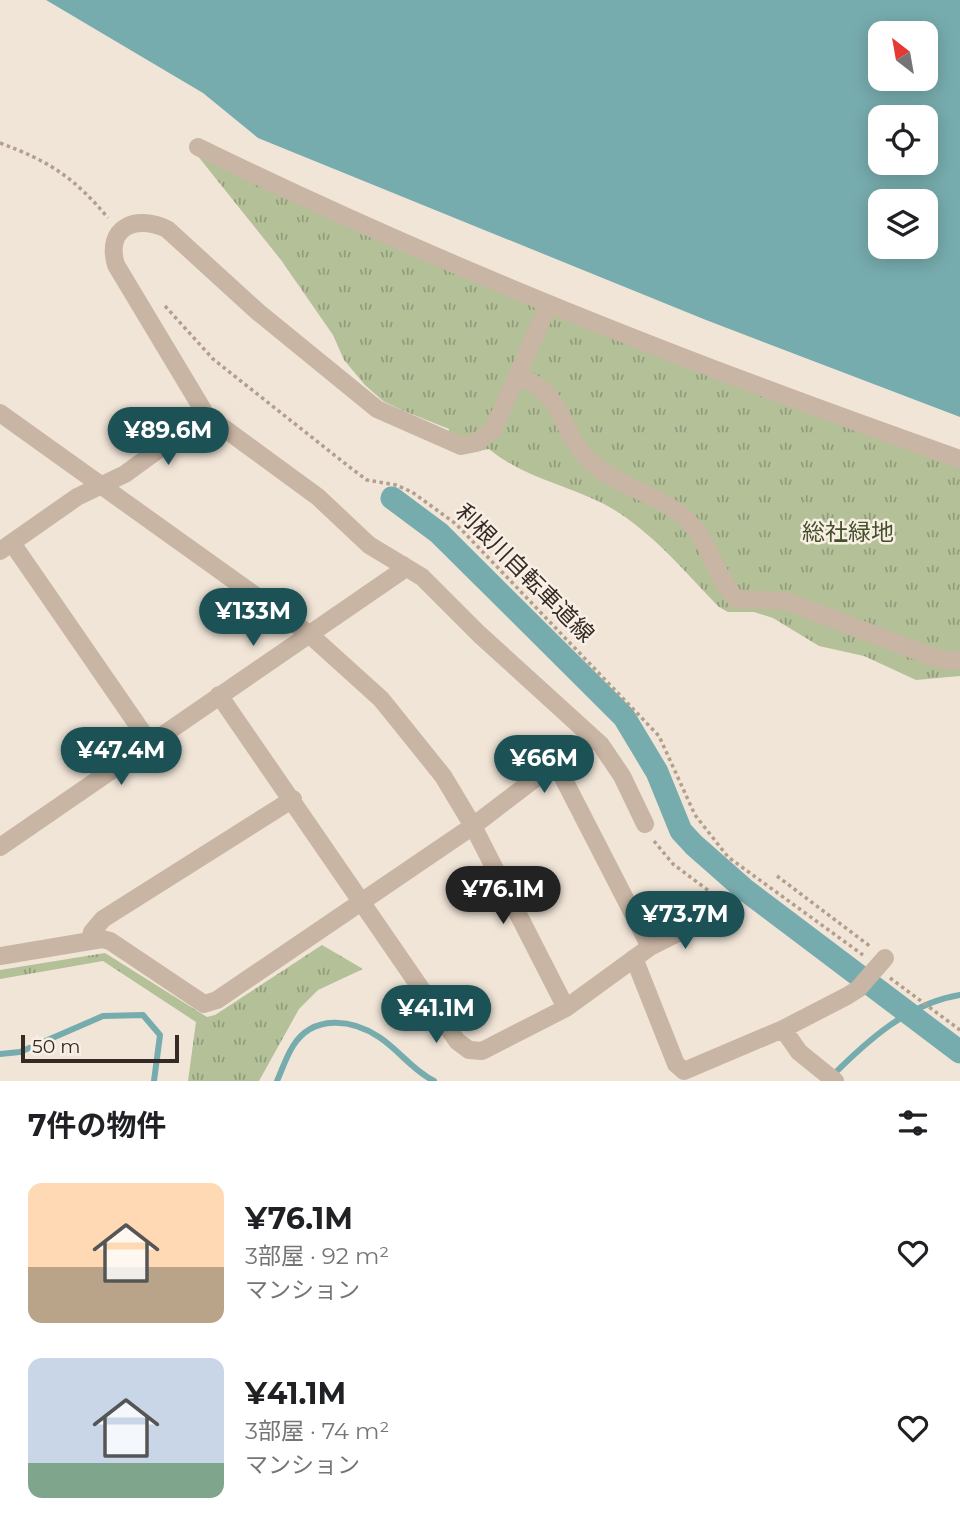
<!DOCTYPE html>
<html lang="ja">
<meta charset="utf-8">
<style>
:root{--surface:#fff;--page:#f6f6f6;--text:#202124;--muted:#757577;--accent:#1c5255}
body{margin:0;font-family:Montserrat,"Noto Sans JP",sans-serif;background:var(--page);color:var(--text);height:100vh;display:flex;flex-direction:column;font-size:26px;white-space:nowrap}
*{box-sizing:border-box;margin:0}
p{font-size:23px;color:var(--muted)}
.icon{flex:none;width:38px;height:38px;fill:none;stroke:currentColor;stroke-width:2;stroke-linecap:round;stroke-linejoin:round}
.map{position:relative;height:1081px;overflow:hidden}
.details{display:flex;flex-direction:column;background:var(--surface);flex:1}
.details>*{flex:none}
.needle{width:46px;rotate:329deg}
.buttons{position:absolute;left:868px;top:21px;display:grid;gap:14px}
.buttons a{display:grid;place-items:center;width:70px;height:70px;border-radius:14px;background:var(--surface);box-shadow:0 4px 18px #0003;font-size:35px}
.scale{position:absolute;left:21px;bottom:18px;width:158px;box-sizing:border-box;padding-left:7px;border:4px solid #342a26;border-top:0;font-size:19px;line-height:24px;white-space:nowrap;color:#342a26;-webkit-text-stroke:5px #f9efe4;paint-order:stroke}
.price{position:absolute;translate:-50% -60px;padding:0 16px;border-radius:24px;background:var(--accent);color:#fff;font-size:23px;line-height:46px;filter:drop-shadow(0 2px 4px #0008)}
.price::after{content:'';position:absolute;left:50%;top:42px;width:21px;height:16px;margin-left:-10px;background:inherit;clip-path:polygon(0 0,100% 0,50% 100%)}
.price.active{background:#222;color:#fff}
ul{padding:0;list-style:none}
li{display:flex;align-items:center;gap:21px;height:175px;padding:0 28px}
li span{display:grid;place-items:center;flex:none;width:196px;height:140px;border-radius:14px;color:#555}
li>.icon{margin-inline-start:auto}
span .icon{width:84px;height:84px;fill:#fffc;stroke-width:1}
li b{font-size:30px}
h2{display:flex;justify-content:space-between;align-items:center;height:84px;padding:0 28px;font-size:30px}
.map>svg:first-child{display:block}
</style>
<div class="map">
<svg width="960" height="1081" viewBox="0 0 960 1081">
<defs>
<pattern id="park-tufts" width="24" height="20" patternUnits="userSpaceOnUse" patternTransform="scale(1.75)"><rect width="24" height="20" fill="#b3c098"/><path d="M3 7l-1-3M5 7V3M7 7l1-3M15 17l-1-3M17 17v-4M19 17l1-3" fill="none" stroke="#929c7c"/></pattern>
</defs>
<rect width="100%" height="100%" fill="#f1e5d8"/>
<path fill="url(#park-tufts)" d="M 193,150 L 721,366 L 960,451 L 960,676 L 916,680 L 864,656 L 819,646 L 773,618 L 754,612 L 728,612 L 719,607 C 685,572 648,527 604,504 C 564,484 523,477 489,449 L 468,453 L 445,448 L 449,429 L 404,411 L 383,401 L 365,385 L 344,360 L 333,335 L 281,260 Z
M 322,945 L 363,969 L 318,990 L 299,1009 L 259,1081 L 188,1081 L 196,1022 L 103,961 L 0,979 L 0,970 L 105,953 L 207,1017 L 215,1015 Z"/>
<path fill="#77acae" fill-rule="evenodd" d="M 46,0 L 960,0 L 960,417 L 706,320 L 258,138 L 203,93 ZM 880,33 L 926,33 L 926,79 L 880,79 ZM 880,117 L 926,117 L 926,163 L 880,163 ZM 880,201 L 926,201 L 926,247 L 880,247 Z"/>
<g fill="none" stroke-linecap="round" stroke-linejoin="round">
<path stroke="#77acae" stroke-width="6" d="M 0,1054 L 20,1052 L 103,1016 L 143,1015 L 160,1035 L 154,1081
M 833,1075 C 868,1040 909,1003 960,995
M 277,1081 C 282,1070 286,1057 293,1046 C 313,1014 352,1019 379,1037 C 399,1050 412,1070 434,1081"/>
<path stroke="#77acae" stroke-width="23" d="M 392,498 L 439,533 L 624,717 L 657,772 L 681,831 L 694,845 L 744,889 L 960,1052"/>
<path stroke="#b49e8e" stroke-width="3.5" stroke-dasharray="3.5 3.5" stroke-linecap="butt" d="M 0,143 C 49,161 75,178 108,218
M 165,306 L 213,359 L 352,469 L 367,480 L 396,485 L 412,492 L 456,524 L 659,736 L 695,815 L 728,857 L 863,955
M 654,841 L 673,864 L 713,894
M 777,876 L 871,947
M 890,978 L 960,1030"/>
<path stroke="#c9b5a4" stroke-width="18" d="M 198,147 C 445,268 701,368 960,459
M 548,306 L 493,430 L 476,443 L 461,446 L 377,409 L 258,312 L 167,229 C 136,214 105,227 116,265 L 206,415 L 318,497 L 369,545 L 422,577 L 479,634 L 601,745 L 622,776 L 645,824
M 518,375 C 569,399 556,425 588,459 C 616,488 661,493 688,521 C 710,543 716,577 736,599 L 786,601 L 938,659 L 960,661
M 0,413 L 309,634 L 381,699 L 443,776 L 473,826 L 566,1008
M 12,543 L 150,743
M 0,551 L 77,497 L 125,474 L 206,415
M 219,695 L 457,1041 L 469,1050 L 482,1051 L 566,1008 L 650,947 L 718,913
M 553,763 L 560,772 L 650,947
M 0,847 L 400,572 L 403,565
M 90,940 L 92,932 L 103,919 L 293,799
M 0,956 L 102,939 L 110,941 L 204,1004 L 217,1000 L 473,826 L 591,736
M 634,958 L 676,1064 L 684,1071 L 783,1029 L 847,996 L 858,989 L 885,958
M 783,1029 L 799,1052 L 835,1081"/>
</g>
<g text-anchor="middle" stroke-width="5" stroke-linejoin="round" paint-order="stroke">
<g font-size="23" fill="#44522a" stroke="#f9efe4">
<text x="848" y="540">総社緑地</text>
</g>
<g font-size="23" fill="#342a26" stroke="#f9efe4">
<text transform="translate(525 573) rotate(45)" y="8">利根川自転車道線</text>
</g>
</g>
</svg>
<div class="buttons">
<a><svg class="needle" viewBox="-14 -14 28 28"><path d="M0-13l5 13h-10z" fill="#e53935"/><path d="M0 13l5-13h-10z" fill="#757577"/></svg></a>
<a><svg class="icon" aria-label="locate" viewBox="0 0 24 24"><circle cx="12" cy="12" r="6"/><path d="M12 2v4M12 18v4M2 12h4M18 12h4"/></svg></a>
<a><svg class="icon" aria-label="layers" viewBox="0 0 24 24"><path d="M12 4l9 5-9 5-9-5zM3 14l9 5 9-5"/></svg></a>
</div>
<div class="scale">50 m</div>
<b class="price" style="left:168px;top:467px">¥89.6M</b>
<b class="price" style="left:253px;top:648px">¥133M</b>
<b class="price" style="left:121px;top:787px">¥47.4M</b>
<b class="price" style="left:544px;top:795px">¥66M</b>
<b class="price active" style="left:503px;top:926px">¥76.1M</b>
<b class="price" style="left:685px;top:951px">¥73.7M</b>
<b class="price" style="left:436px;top:1045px">¥41.1M</b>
</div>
<section class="details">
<h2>7件の物件<svg class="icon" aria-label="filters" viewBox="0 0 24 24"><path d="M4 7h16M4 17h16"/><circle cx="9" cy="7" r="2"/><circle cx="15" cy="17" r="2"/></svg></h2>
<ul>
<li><span style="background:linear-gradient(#ffd9b3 60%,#b9a48a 0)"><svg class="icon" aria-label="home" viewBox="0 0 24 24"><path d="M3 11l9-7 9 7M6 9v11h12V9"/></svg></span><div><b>¥76.1M</b><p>3部屋 · 92 m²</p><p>マンション</p></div><svg class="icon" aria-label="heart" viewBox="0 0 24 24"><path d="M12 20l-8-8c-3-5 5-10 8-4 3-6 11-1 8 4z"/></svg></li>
<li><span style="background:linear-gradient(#c9d6e8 75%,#7fa58c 0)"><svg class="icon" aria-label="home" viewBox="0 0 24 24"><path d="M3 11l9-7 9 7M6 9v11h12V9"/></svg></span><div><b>¥41.1M</b><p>3部屋 · 74 m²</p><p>マンション</p></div><svg class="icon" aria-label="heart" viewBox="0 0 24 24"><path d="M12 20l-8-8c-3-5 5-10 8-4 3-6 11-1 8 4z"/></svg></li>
</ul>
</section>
